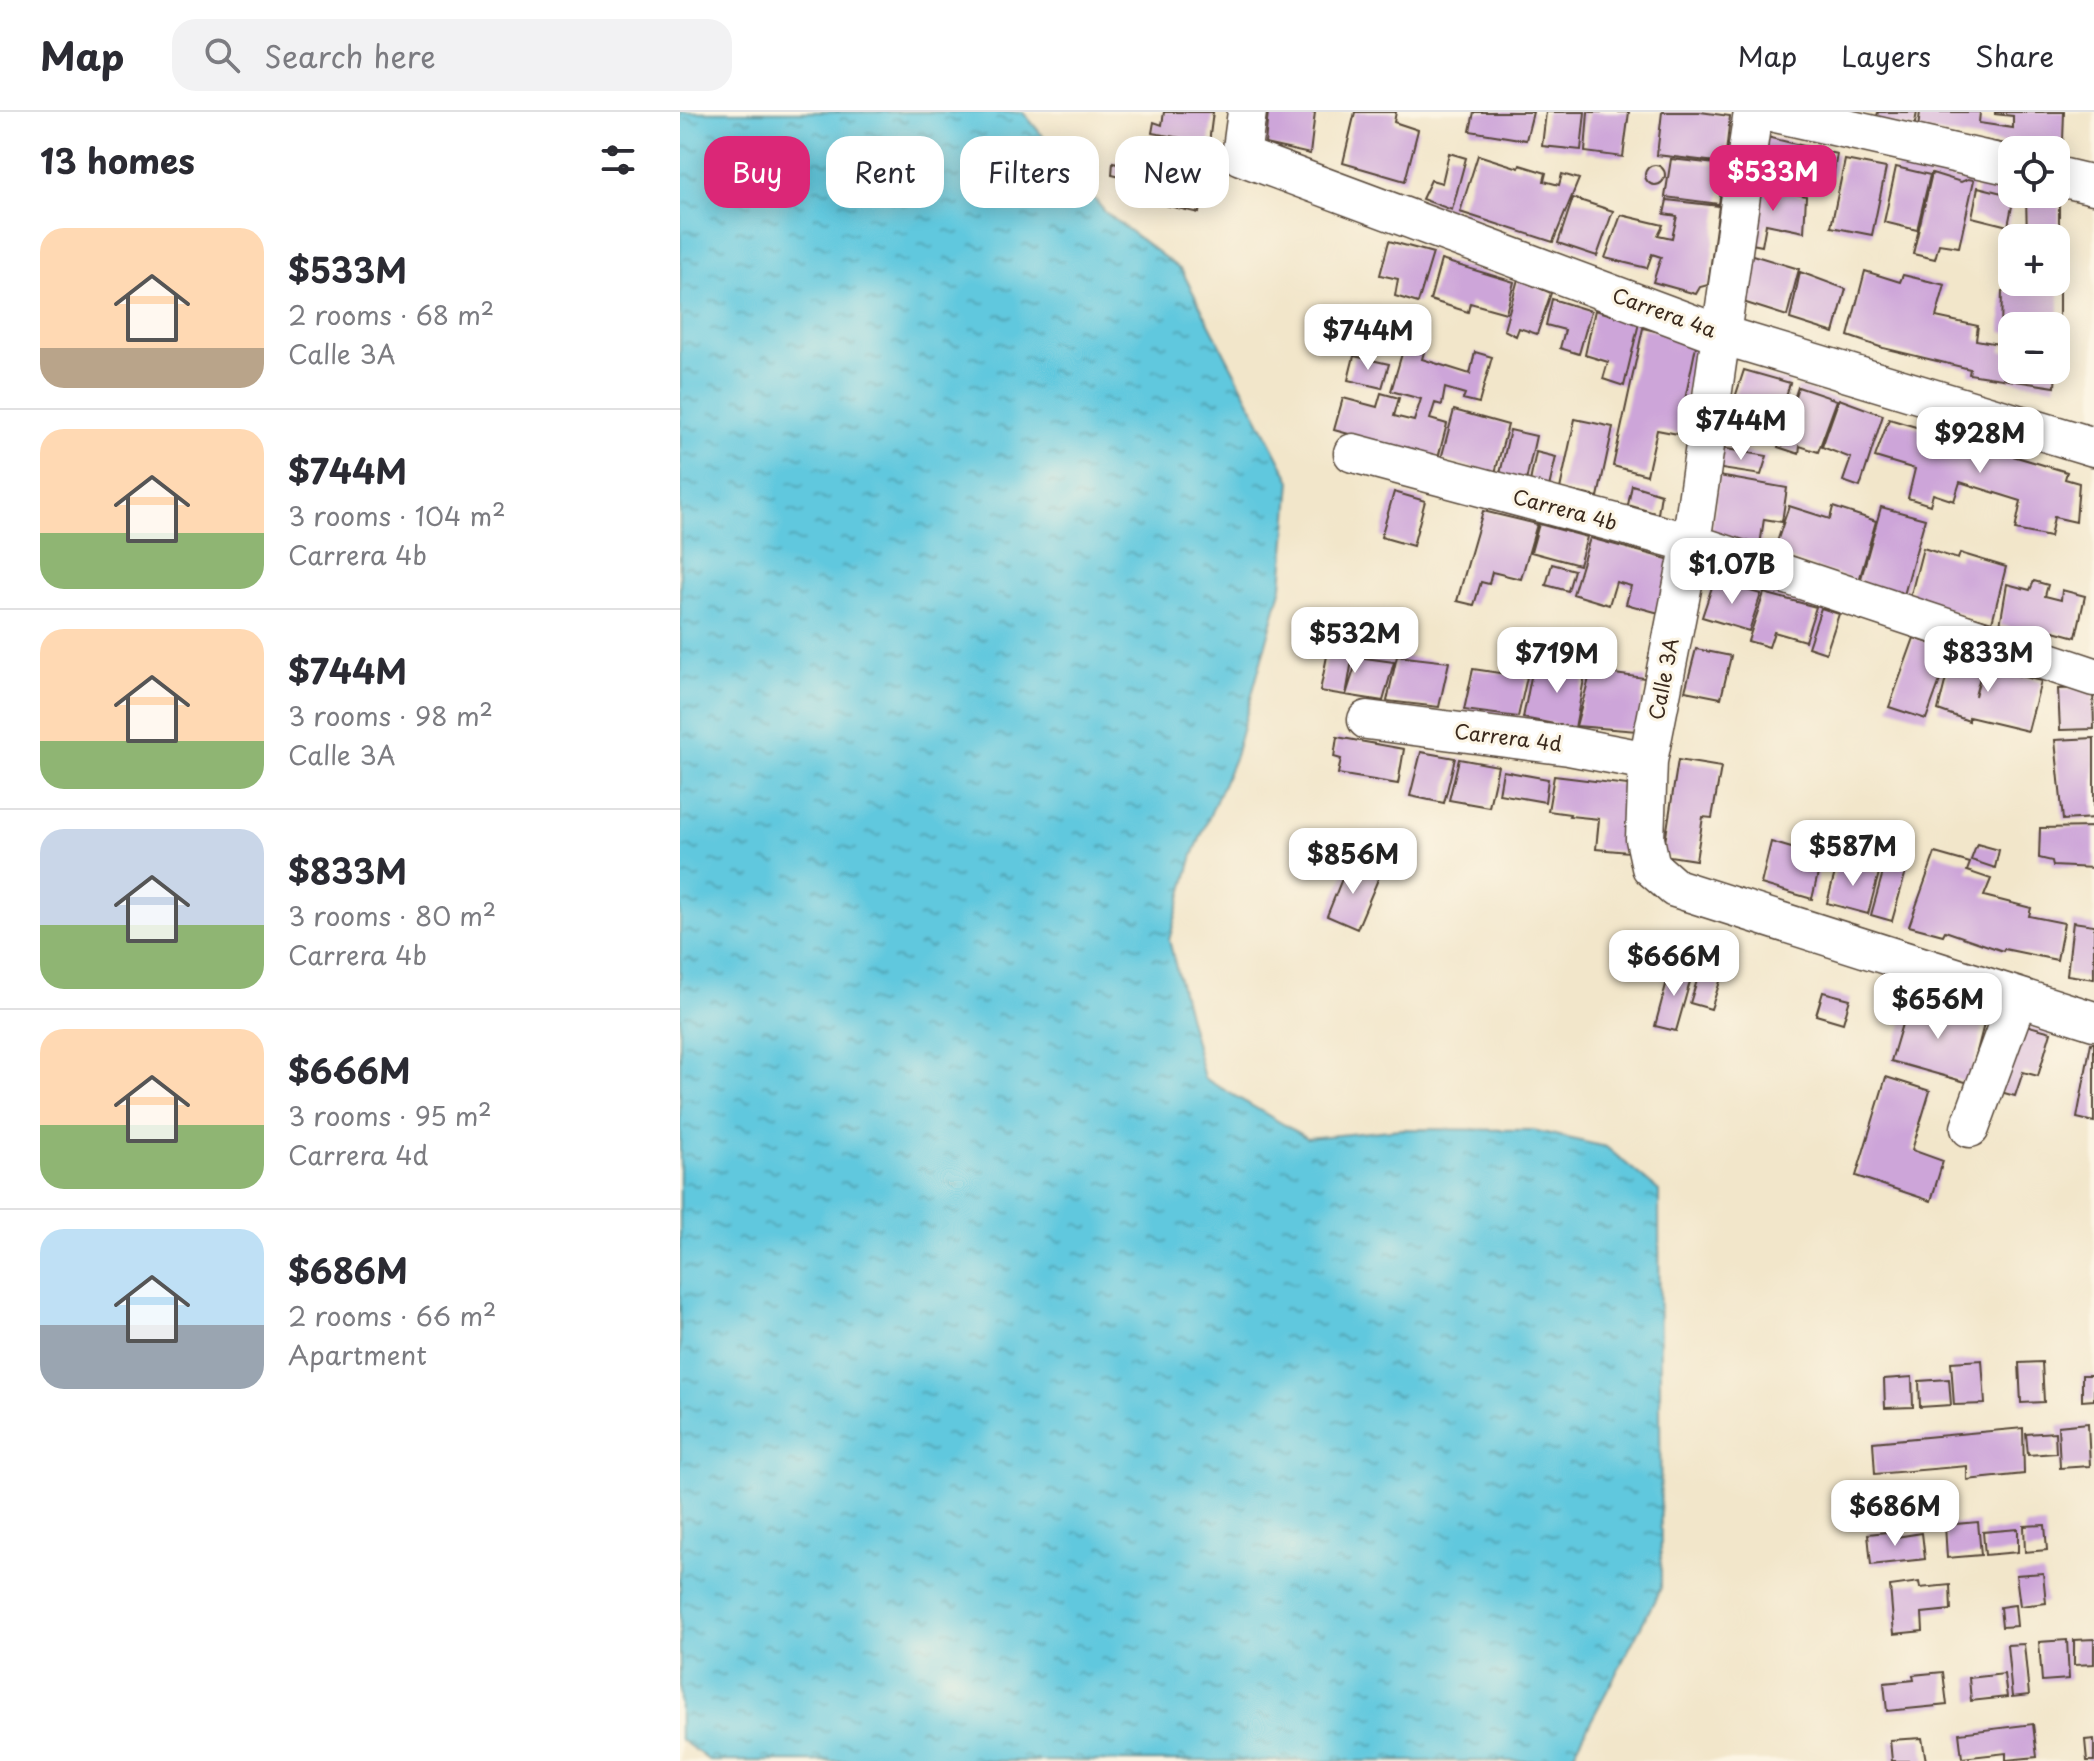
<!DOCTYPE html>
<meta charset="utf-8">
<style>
:root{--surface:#fff;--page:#f2f2f3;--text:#2b2b33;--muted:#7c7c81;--line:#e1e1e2;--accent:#db2777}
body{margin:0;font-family:"Playpen Sans",sans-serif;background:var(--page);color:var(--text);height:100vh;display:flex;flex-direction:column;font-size:30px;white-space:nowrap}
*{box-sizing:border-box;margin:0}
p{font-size:26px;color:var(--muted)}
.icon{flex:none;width:44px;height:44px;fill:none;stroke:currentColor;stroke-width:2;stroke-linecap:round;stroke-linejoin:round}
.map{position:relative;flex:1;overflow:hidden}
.panel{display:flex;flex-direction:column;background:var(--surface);width:680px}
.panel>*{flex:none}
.guide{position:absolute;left:24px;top:24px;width:760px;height:72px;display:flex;gap:16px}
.controls{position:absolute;left:1318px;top:24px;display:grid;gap:16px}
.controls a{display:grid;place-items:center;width:72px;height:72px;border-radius:16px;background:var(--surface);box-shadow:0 4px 20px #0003;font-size:40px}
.price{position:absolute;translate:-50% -68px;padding:0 18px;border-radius:16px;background:#fff;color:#222;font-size:26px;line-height:52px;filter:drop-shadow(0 2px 4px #0008)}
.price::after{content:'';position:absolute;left:50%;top:48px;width:24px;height:18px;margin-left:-12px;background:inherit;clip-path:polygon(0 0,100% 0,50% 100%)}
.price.on{background:var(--accent);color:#fff}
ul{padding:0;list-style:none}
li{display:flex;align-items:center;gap:24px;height:200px;padding:0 40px}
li+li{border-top:2px solid var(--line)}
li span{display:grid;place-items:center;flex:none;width:224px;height:160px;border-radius:24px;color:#555}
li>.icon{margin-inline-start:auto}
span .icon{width:96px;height:96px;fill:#fffc;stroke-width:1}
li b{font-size:34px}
h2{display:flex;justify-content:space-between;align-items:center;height:96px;padding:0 40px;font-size:34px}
.chip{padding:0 28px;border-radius:24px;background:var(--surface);box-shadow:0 4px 20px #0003;font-size:28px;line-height:72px}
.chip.on{background:var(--accent);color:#fff}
header{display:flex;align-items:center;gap:48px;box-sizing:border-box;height:112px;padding:0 40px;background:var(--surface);border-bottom:2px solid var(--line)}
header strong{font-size:38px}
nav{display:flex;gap:44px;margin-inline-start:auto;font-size:28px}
.search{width:560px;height:72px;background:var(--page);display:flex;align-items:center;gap:20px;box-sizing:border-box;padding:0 28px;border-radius:24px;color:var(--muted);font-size:30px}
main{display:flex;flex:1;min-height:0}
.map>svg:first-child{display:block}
</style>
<header>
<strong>Map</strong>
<div class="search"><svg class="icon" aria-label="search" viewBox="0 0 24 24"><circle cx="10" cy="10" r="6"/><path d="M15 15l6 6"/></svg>Search here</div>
<nav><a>Map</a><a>Layers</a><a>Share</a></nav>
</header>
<main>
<section class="panel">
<h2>13 homes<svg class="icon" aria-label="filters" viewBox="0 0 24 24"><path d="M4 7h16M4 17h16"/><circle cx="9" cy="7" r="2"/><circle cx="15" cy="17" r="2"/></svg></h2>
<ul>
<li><span style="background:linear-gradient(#ffd9b3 75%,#b9a48a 0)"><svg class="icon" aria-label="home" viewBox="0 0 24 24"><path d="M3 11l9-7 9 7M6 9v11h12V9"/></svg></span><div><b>$533M</b><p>2 rooms · 68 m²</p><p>Calle 3A</p></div></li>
<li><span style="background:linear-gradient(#ffd9b3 65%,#8fb573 0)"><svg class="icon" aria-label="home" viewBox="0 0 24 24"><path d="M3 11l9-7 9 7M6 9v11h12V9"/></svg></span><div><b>$744M</b><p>3 rooms · 104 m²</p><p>Carrera 4b</p></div></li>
<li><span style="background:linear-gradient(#ffd9b3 70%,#8fb573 0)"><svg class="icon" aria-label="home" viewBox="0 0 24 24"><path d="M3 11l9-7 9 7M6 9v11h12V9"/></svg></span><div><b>$744M</b><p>3 rooms · 98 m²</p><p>Calle 3A</p></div></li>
<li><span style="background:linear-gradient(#c9d6e8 60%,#8fb573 0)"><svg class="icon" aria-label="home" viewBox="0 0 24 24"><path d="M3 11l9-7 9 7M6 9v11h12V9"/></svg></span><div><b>$833M</b><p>3 rooms · 80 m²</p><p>Carrera 4b</p></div></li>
<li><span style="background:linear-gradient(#ffd9b3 60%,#8fb573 0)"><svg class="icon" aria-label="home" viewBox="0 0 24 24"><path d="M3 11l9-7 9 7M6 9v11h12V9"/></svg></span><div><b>$666M</b><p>3 rooms · 95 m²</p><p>Carrera 4d</p></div></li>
<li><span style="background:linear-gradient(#bfe0f5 60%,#9aa5b1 0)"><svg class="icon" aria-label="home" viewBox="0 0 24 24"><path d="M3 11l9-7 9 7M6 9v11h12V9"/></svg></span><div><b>$686M</b><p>2 rooms · 66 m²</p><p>Apartment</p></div></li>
</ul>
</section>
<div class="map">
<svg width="1414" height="1649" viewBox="0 0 1414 1649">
<defs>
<pattern id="water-ripples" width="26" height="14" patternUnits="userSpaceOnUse" patternTransform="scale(2)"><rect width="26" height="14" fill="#61c8de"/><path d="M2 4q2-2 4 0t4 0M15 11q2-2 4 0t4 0" fill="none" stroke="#51a3b3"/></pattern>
</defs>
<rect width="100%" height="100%" fill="#fcf5e5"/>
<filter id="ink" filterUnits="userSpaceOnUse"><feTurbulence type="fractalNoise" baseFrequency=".0125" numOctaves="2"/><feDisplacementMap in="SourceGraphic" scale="16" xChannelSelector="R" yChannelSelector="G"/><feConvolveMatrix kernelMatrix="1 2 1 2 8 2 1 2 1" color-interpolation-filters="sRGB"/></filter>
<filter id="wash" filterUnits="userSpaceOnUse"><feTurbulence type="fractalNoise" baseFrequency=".006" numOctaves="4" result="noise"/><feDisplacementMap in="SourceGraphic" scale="32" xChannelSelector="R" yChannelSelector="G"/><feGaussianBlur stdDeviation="1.8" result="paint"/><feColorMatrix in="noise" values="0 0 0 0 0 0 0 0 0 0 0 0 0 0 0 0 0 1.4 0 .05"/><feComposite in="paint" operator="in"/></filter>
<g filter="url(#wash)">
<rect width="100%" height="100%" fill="#f2e6ca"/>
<path fill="url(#water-ripples)" stroke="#4e797e" stroke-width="2" d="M 0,0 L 343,0 L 425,100 L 502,159 L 611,369 L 602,474 L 555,644 L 513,743 L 489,828 L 524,966 L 627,1026 L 721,1017 L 853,1018 L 926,1035 L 979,1079 L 981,1476 L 890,1649 L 30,1649 L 0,1627 Z"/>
<g id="blocks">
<path fill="#cda5d9" d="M 484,0 L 533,0 L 529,31 L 472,21 L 474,10 L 482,13 Z
M 588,0 L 635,0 L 630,42 L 585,32 Z
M 675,0 L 716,0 L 714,10 L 738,18 L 725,69 L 663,51 Z
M 794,0 L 853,0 L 846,28 L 790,19 Z
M 866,0 L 905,0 L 901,38 L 862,34 Z
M 908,0 L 949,0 L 943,45 L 905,40 Z
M 982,0 L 1020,0 L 1050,4 L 1045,51 L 977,43 Z
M 1198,0 L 1237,0 L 1234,16 L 1196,9 Z
M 1240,0 L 1300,0 L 1299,11 L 1333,16 L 1333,4 L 1315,2 L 1315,0 L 1384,0 L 1383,29 L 1332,33 L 1238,17 Z
M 1083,24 L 1128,35 L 1118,76 L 1073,65 Z
M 1142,39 L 1157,42 L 1153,64 L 1138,60 Z
M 479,41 L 521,50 L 517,68 L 523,70 L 519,101 L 459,87 L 462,70 L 432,63 L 433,50 L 474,59 Z
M 769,41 L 786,46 L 772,98 L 742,87 L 751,68 L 762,71 Z
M 798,43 L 839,56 L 840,53 L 866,61 L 864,69 L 879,73 L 882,62 L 899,67 L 873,130 L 780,100 Z
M 991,47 L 1045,53 L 1039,92 L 985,85 Z
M 1165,48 L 1206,56 L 1192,123 L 1151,115 Z
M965 63a10 10 0 1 1 20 0a10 10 0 1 1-20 0Z
M 1216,55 L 1250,63 L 1237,118 L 1204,110 Z
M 1252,61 L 1281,70 L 1288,67 L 1294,68 L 1279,135 L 1259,132 L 1255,147 L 1233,142 Z
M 1072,73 L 1126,84 L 1124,120 L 1086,112 L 1082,134 L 1062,130 Z
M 1298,75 L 1334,84 L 1328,114 L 1292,105 Z
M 1346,84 L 1379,88 L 1379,226 L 1376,226 L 1376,214 L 1332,214 L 1332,221 L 1321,220 L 1322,179 L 1331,179 L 1331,170 L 1376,170 L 1376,126 L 1347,126 Z
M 893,86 L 933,99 L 917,144 L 878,131 Z
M 987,88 L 1039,94 L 1028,173 L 1020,175 L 1016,182 L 973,170 L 981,145 L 972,142 L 967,156 L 925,146 L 941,103 L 983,113 L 978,123 L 992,126 L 997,104 L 984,102 Z
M 709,129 L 753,141 L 738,191 L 715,184 L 718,167 L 700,163 Z
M 1069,142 L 1119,157 L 1107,204 L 1063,190 Z
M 761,148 L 834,170 L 826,201 L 790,191 L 788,200 L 750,188 Z
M 1185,159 L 1220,170 L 1223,163 L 1265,173 L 1256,205 L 1298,214 L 1296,228 L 1324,233 L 1321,239 L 1332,241 L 1332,258 L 1376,258 L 1375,275 L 1289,262 L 1290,257 L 1203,236 L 1168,224 Z
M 1120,160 L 1166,177 L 1154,221 L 1110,207 Z
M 838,167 L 871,181 L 857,222 L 839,216 L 836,224 L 824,218 Z
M 872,187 L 911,199 L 899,242 L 880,236 L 885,218 L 866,213 Z
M 915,198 L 959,211 L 944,274 L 923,267 L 928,250 L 905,243 Z
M 963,216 L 1017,229 L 998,322 L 977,318 L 967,363 L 933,354 Z
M 726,228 L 746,233 L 742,247 L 790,262 L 795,240 L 812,245 L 799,291 L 783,287 L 785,282 L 765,276 L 762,293 L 755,291 L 750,307 L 767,312 L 758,346 L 654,318 L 663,286 L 697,295 L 701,281 L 719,286 L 714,304 L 734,309 L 741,287 L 711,279 Z
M 674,244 L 709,252 L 702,276 L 668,268 Z
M 1064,258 L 1110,271 L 1095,320 L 1048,307 Z
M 1118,275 L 1157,288 L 1138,340 L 1120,334 L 1119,342 L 1098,335 Z
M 1159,287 L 1203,303 L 1180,375 L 1163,369 L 1171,346 L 1142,335 Z
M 774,298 L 828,313 L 815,361 L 761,347 Z
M 895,307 L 933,315 L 918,385 L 880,377 Z
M 1209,307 L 1387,360 L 1385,367 L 1399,371 L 1396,410 L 1374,405 L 1370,425 L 1335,418 L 1341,389 L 1280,370 L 1274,389 L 1253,382 L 1250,393 L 1228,386 L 1235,357 L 1195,345 Z
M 830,318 L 856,324 L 846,369 L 820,362 Z
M 1041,336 L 1087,344 L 1081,363 L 1035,356 Z
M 856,340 L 876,345 L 869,375 L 850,370 Z
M 1039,364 L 1107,376 L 1102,410 L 1084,407 L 1079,440 L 1031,424 Z
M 952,373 L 981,382 L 978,402 L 948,393 Z
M 714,380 L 745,389 L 733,434 L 701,425 Z
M 1109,394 L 1150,407 L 1153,395 L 1196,409 L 1179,469 L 1093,442 Z
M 1201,395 L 1245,407 L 1224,483 L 1180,470 Z
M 803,399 L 857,412 L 841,467 L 812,460 L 809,472 L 801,470 L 794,493 L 777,489 Z
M 859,412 L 907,425 L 899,453 L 851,440 Z
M 910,426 L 991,448 L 979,501 L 946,492 L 951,474 L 936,470 L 929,493 L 893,482 Z
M 1243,436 L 1278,447 L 1280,441 L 1326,455 L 1312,510 L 1230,486 Z
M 872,452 L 894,458 L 888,479 L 866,473 Z
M 1034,469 L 1081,482 L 1069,519 L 1022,505 Z
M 1354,469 L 1368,473 L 1365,484 L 1381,488 L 1382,478 L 1405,484 L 1396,525 L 1374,519 L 1372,527 L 1320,513 L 1327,472 L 1350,478 Z
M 1084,481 L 1136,495 L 1125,529 L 1094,520 L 1089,535 L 1068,529 Z
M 1141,496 L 1159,502 L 1146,541 L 1128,535 Z
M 1234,526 L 1271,538 L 1246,607 L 1209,595 Z
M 649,534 L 674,537 L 666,583 L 678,545 L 714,550 L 703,589 L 640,579 Z
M 1016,537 L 1051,544 L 1041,586 L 1005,579 Z
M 1273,538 L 1304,549 L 1295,584 L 1303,555 L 1361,569 L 1348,619 L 1289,605 L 1289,609 L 1258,598 Z
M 717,544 L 769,550 L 759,595 L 707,589 Z
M 879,546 L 907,551 L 895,616 L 843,606 L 852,560 L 875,565 Z
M 793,557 L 847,565 L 838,605 L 784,598 Z
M 911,559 L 965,566 L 957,619 L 896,614 Z
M 1413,576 L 1414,617 L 1380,618 L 1378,577 Z
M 657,625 L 724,637 L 718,672 L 658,662 L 661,647 L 654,645 Z
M 1414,626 L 1414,706 L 1383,708 L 1375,628 Z
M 741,640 L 775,646 L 764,691 L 730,684 Z
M 779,647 L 818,654 L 809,695 L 769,688 Z
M 998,648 L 1041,655 L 1032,706 L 1023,705 L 1016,748 L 983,743 Z
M 823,659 L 868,667 L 865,690 L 819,682 Z
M 874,664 L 956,674 L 949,740 L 916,737 L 919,707 L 889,704 L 890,702 L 868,699 Z
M 1414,715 L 1414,756 L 1373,754 L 1372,749 L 1359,746 L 1360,716 Z
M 1091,730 L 1142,745 L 1132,787 L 1081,772 Z
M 1297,732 L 1319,738 L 1315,756 L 1291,748 Z
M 1255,741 L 1290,751 L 1287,759 L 1311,767 L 1304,784 L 1351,796 L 1349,804 L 1384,811 L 1377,848 L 1324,837 L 1323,839 L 1265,819 L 1263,823 L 1229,814 Z
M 1207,746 L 1228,752 L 1212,809 L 1191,803 Z
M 1158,749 L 1199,761 L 1188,802 L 1147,791 Z
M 668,752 L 699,765 L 677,817 L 647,804 Z
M 1393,810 L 1414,813 L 1414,867 L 1387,863 Z
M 979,825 L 1018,836 L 1013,855 L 990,849 L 986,859 L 970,855 Z
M 1028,833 L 1050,839 L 1031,897 L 1010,891 Z
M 991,854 L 1013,859 L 996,919 L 975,914 Z
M 1143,880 L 1170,887 L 1163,911 L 1136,903 Z
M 1230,885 L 1271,895 L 1269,901 L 1283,906 L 1291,903 L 1295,910 L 1304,912 L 1289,971 L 1211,949 Z
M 1331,909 L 1371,920 L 1358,964 L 1343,960 L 1335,984 L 1310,977 Z
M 1411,931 L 1414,931 L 1414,1010 L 1397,1006 Z
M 1206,965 L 1250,979 L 1232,1038 L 1263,1049 L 1251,1089 L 1176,1064 Z
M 1302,1248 L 1305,1292 L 1274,1293 L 1271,1250 Z
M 1362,1250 L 1364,1290 L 1341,1291 L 1339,1251 Z
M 1402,1263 L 1414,1263 L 1414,1288 L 1402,1289 Z
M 1232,1265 L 1233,1295 L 1205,1296 L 1204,1267 Z
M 1269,1267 L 1271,1293 L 1240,1295 L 1239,1269 Z
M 1408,1311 L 1410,1354 L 1380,1356 L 1378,1314 Z
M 1343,1316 L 1344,1362 L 1287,1368 L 1287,1354 L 1195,1362 L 1193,1330 Z
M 1375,1320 L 1376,1341 L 1348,1343 L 1346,1322 Z
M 1298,1410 L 1301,1443 L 1267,1446 L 1265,1413 Z
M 1365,1413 L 1367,1438 L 1345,1440 L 1344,1414 Z
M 1338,1417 L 1338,1440 L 1305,1443 L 1303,1420 Z
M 1216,1419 L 1216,1425 L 1242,1421 L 1245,1447 L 1191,1453 L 1188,1422 Z
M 1363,1461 L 1366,1491 L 1340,1494 L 1336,1463 Z
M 1239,1470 L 1240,1476 L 1270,1473 L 1271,1498 L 1242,1501 L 1243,1519 L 1214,1522 L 1210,1474 Z
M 1335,1493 L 1337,1514 L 1322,1515 L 1320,1495 Z
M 1414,1527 L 1414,1552 L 1394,1553 L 1394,1528 Z
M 1387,1528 L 1389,1567 L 1362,1569 L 1359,1530 Z
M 1344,1532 L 1349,1583 L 1332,1585 L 1327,1533 Z
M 1263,1560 L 1267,1593 L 1207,1599 L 1204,1571 L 1234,1568 L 1233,1563 Z
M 1324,1562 L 1327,1585 L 1291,1589 L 1289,1566 Z
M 1353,1612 L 1357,1645 L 1326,1648 L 1326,1641 L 1282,1646 L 1279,1621 Z
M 1242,1626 L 1246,1649 L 1212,1649 L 1210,1628 Z
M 1414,1627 L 1414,1649 L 1407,1649 L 1405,1628 Z"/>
</g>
</g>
<g filter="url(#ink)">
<use href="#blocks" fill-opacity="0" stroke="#564638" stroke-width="2"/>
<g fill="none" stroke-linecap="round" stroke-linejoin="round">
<g stroke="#564638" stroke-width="41">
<path id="street" d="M 567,0 L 561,44 L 1042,223 L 1414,335
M 1073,0 L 1011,431 L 968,649 L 965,727 L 971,755 L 995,776 L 1414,909
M 1091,0 L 1332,54
M 1376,64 L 1414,73
M 673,341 L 1011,431 L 1414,565
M 687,608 L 889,634 L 968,649
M 1290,1016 L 1338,885"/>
</g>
<use href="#street" stroke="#fff" stroke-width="38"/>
</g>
</g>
<g text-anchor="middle" stroke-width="6" stroke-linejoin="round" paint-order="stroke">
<g font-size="20" fill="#3b2a1e" stroke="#fcf5e5">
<text transform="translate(984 201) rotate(20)" y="7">Carrera 4a</text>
<text transform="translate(885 398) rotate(15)" y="7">Carrera 4b</text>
<text transform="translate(984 567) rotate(-79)" y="7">Calle 3A</text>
<text transform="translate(828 626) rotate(7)" y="7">Carrera 4d</text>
</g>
</g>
</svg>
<div class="controls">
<a><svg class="icon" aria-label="locate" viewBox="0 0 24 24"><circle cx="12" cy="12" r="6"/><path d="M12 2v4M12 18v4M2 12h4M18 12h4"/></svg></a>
<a>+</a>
<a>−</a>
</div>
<b class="price on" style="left:1093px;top:101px">$533M</b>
<b class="price" style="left:688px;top:260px">$744M</b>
<b class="price" style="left:1061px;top:350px">$744M</b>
<b class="price" style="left:1300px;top:363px">$928M</b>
<b class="price" style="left:1052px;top:494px">$1.07B</b>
<b class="price" style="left:675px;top:563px">$532M</b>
<b class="price" style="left:1308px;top:582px">$833M</b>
<b class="price" style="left:877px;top:583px">$719M</b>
<b class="price" style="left:1173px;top:776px">$587M</b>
<b class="price" style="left:673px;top:784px">$856M</b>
<b class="price" style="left:994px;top:886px">$666M</b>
<b class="price" style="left:1258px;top:929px">$656M</b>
<b class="price" style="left:1215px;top:1436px">$686M</b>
<div class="guide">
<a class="chip on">Buy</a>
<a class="chip">Rent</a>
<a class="chip">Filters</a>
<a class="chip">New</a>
</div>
</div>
</main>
